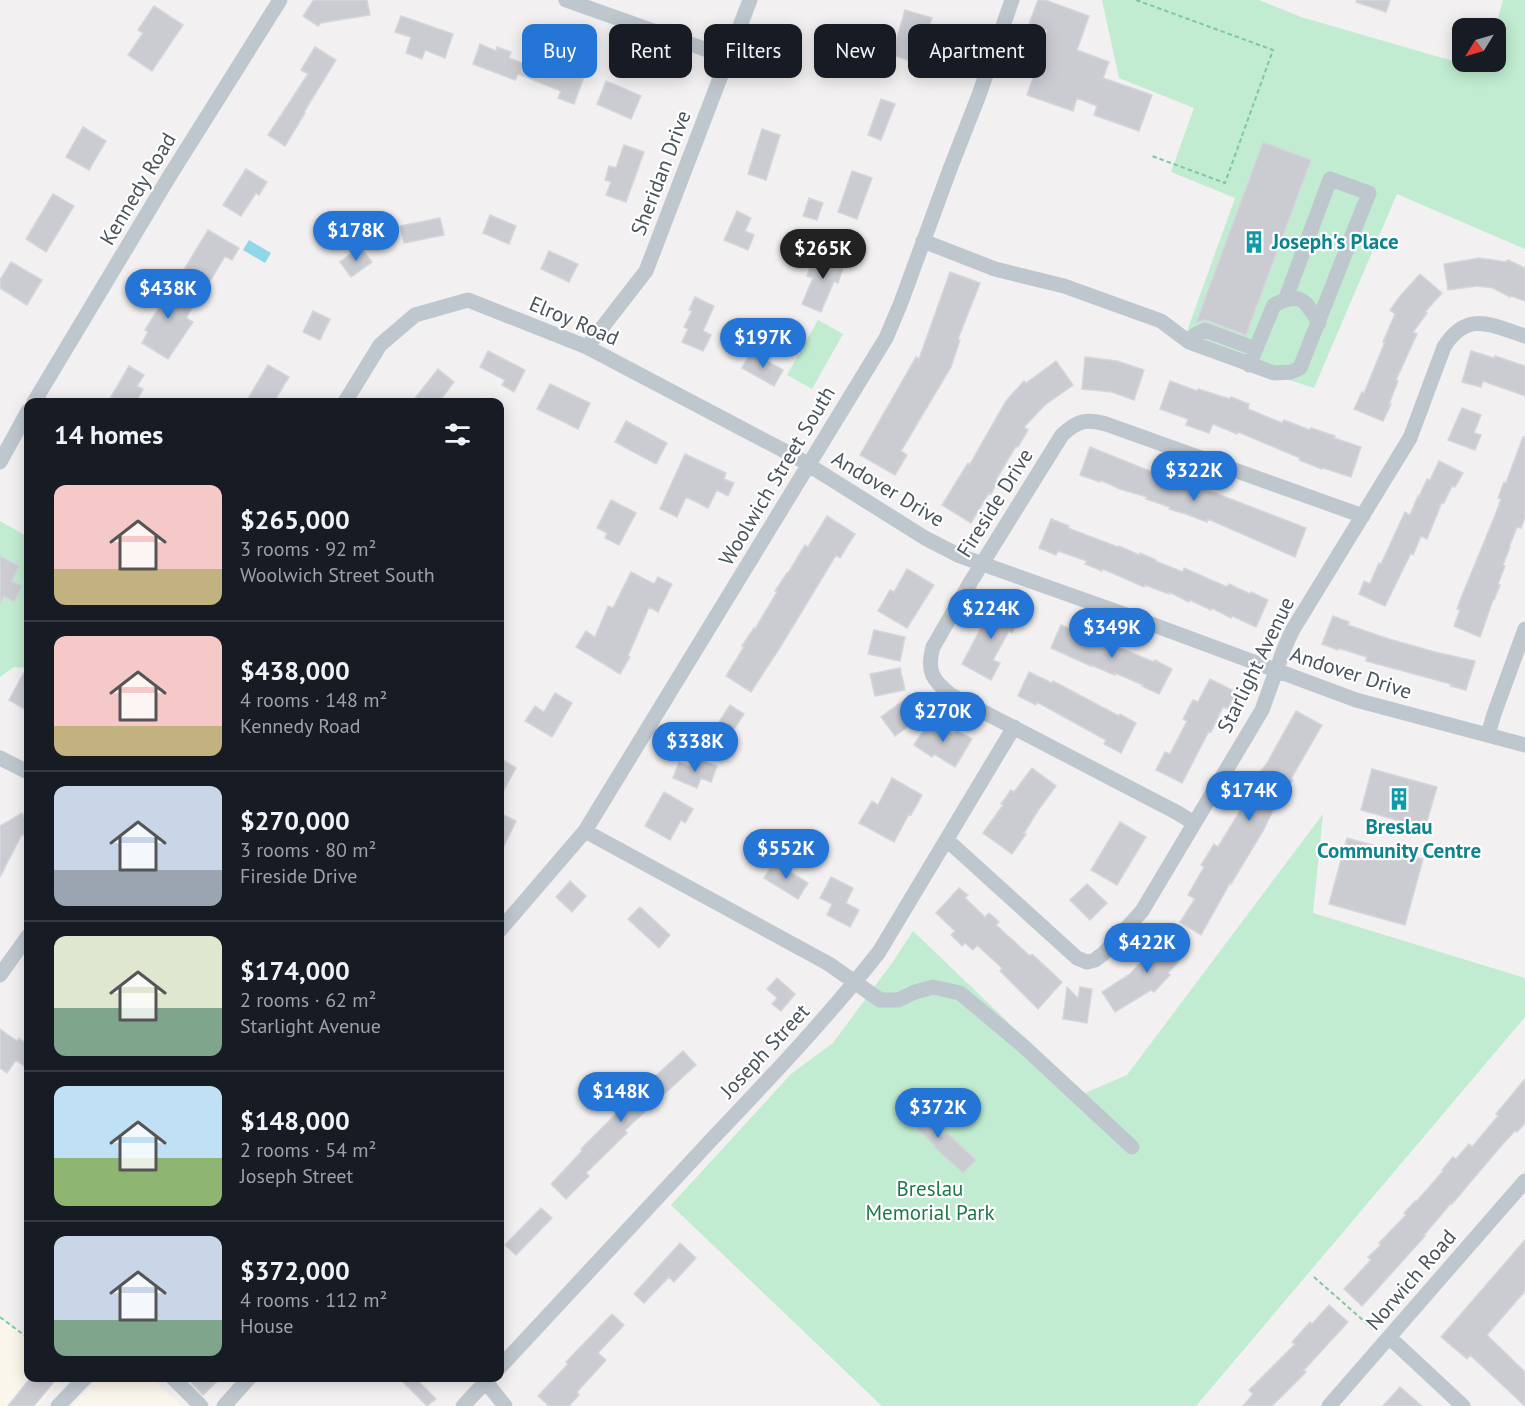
<!DOCTYPE html>
<meta charset="utf-8">
<style>
:root{--surface:#171b24;--page:#242831;--text:#f1f3f6;--muted:#9ea1a6;--line:#363941;--accent:#2575d7}
body{margin:0;font-family:"PT Sans",sans-serif;background:var(--page);color:var(--text);height:100vh;display:flex;flex-direction:column;font-size:22px;white-space:nowrap}
*{box-sizing:border-box;margin:0}
p{font-size:20px;color:var(--muted)}
.icon{flex:none;width:33px;height:33px;fill:none;stroke:currentColor;stroke-width:2;stroke-linecap:round;stroke-linejoin:round}
.map{position:relative;flex:1;overflow:hidden}
.side{position:absolute;left:24px;top:398px;width:480px;height:984px;display:flex;flex-direction:column;background:var(--surface);border-radius:12px;box-shadow:0 3px 15px #0003}
.side>*{flex:none}
.top-card{position:absolute;left:522px;top:24px;width:570px;height:54px;display:flex;gap:12px}
.needle{width:39px;rotate:233deg}
.tools{position:absolute;left:1452px;top:18px;display:grid;gap:12px}
.tools a{display:grid;place-items:center;width:54px;height:54px;border-radius:12px;background:var(--surface);box-shadow:0 3px 15px #0003;font-size:30px}
.price{position:absolute;translate:-50% -51px;padding:0 14px;border-radius:21px;background:var(--accent);color:#fff;font-size:20px;line-height:39px;filter:drop-shadow(0 2px 3px #0008)}
.price::after{content:'';position:absolute;left:50%;top:36px;width:18px;height:14px;margin-left:-9px;background:inherit;clip-path:polygon(0 0,100% 0,50% 100%)}
.price.active{background:#222;color:#fff}
ul{padding:0;list-style:none}
li{display:flex;align-items:center;gap:18px;height:150px;padding:0 30px}
li+li{border-top:2px solid var(--line)}
li span{display:grid;place-items:center;flex:none;width:168px;height:120px;border-radius:12px;color:#555}
li>.icon{margin-inline-start:auto}
span .icon{width:72px;height:72px;fill:#fffc;stroke-width:1}
li b{font-size:26px}
h2{display:flex;justify-content:space-between;align-items:center;height:72px;padding:0 30px;font-size:26px}
.chip{padding:0 21px;border-radius:12px;background:var(--surface);box-shadow:0 3px 15px #0003;font-size:21px;line-height:54px}
.chip.active{background:var(--accent);color:#fff}
.map>svg:first-child{display:block}
</style>
<div class="map">
<svg width="1525" height="1406" viewBox="0 0 1525 1406">
<rect width="100%" height="100%" fill="#f2f0f0"/>
<path fill="#fbf6eb" d="M 0,1318 L 28,1338 L 28,1377 L 65,1377 L 38,1406 L 0,1406 Z
M 99,1377 L 151,1377 L 182,1406 L 72,1406 Z"/>
<path fill="#c1ecd1" d="M 1102,0 L 1259,0 L 1301,17 L 1484,70 L 1486,62 L 1496,62 L 1495,28 L 1503,0 L 1525,0 L 1525,249 L 1397,194 L 1314,388 L 1182,345 L 1235,198 L 1171,172 L 1194,108 L 1119,78 Z
M 818,320 L 843,334 L 812,389 L 787,375 Z
M 0,521 L 28,537 L 28,668 L 14,667 L 0,677 Z
M 1323,814 L 1313,913 L 1525,978 L 1525,1017 L 1196,1406 L 882,1406 L 671,1205 L 791,1074 L 833,1043 L 892,963 L 913,931 L 1083,1094 L 1127,1075 Z"/>
<path fill="#91d6e6" d="M 249,240 L 271,253 L 265,263 L 243,250 Z"/>
<path fill="#caccd2" stroke="#d4d6db" stroke-width="1.5" d="M 317,0 L 367,0 L 370,15 L 321,23 L 318,26 L 303,16 L 313,1 Z
M 1038,0 L 1045,0 L 1089,16 L 1077,50 L 1109,62 L 1103,78 L 1152,95 L 1139,131 L 1094,115 L 1097,106 L 1077,98 L 1073,111 L 1027,95 L 1040,58 L 1037,57 L 1047,30 L 1029,24 Z
M 1357,0 L 1390,0 L 1386,12 L 1356,2 Z
M 154,6 L 183,25 L 152,71 L 128,55 L 143,33 L 138,30 Z
M 905,10 L 932,18 L 928,30 L 921,27 L 911,61 L 892,55 Z
M 401,16 L 453,34 L 445,58 L 425,50 L 422,59 L 406,53 L 411,37 L 395,32 Z
M 480,44 L 496,51 L 497,47 L 511,52 L 509,58 L 540,70 L 543,61 L 584,77 L 574,104 L 558,98 L 561,91 L 518,74 L 515,80 L 473,64 Z
M 315,47 L 336,60 L 304,112 L 305,113 L 285,146 L 268,135 L 308,74 L 301,70 Z
M 606,81 L 641,96 L 631,119 L 597,104 Z
M 881,99 L 895,104 L 881,140 L 868,135 Z
M 83,127 L 106,141 L 89,170 L 66,157 Z
M 762,129 L 780,135 L 766,180 L 748,174 Z
M 1263,142 L 1311,160 L 1246,335 L 1208,321 L 1204,320 L 1196,323 Z
M 624,145 L 644,152 L 626,202 L 606,195 L 611,182 L 605,180 L 609,166 L 616,168 Z
M 246,169 L 267,182 L 259,195 L 256,193 L 241,216 L 223,205 Z
M 852,171 L 872,178 L 857,219 L 838,212 Z
M 53,194 L 74,206 L 46,252 L 26,239 Z
M 809,198 L 823,203 L 817,220 L 803,216 Z
M 737,211 L 751,218 L 745,231 L 754,235 L 748,250 L 724,240 Z
M 490,215 L 516,226 L 509,244 L 483,233 Z
M 440,218 L 444,235 L 404,243 L 400,226 Z
M 208,230 L 239,248 L 232,260 L 225,256 L 209,283 L 185,268 Z
M 360,247 L 372,262 L 351,277 L 340,262 Z
M 549,251 L 578,264 L 569,282 L 541,269 Z
M 824,251 L 846,260 L 838,283 L 834,281 L 821,312 L 802,304 L 813,278 L 807,276 L 811,264 L 818,267 Z
M 1479,258 L 1506,262 L 1508,260 L 1525,268 L 1525,301 L 1511,296 L 1510,297 L 1493,288 L 1477,286 L 1448,290 L 1444,264 Z
M 11,262 L 42,280 L 27,305 L 0,288 L 0,280 Z
M 950,272 L 980,283 L 958,339 L 960,340 L 951,367 L 901,451 L 907,455 L 895,475 L 860,455 L 916,357 L 919,359 Z
M 1420,274 L 1442,293 L 1425,312 L 1427,313 L 1413,332 L 1417,334 L 1396,380 L 1398,381 L 1389,404 L 1391,404 L 1383,421 L 1354,409 L 1362,392 L 1364,393 L 1385,342 L 1383,342 L 1395,314 L 1390,310 L 1401,295 Z
M 157,280 L 195,303 L 186,318 L 193,322 L 168,359 L 142,343 L 148,332 L 145,330 L 160,306 L 146,298 Z
M 695,297 L 714,306 L 703,331 L 711,335 L 703,351 L 682,342 L 688,329 L 684,327 L 692,311 L 689,310 Z
M 313,311 L 330,319 L 320,340 L 303,332 Z
M 488,351 L 525,370 L 514,392 L 502,385 L 505,380 L 480,367 Z
M 1471,351 L 1494,358 L 1495,356 L 1525,366 L 1525,396 L 1483,381 L 1481,387 L 1462,382 Z
M 751,352 L 783,370 L 774,386 L 742,368 Z
M 1085,357 L 1117,361 L 1144,370 L 1134,400 L 1112,392 L 1082,389 Z
M 1056,361 L 1073,385 L 1045,405 L 1024,427 L 1028,430 L 1018,447 L 1016,446 L 996,480 L 998,481 L 991,494 L 989,493 L 971,523 L 942,505 L 968,463 L 970,464 L 1006,401 L 1024,381 L 1026,383 Z
M 268,365 L 289,377 L 274,402 L 246,402 Z
M 129,366 L 144,375 L 137,386 L 143,389 L 136,402 L 108,402 Z
M 438,369 L 454,382 L 439,402 L 412,402 Z
M 1170,381 L 1197,391 L 1198,389 L 1230,399 L 1231,397 L 1249,404 L 1248,409 L 1282,423 L 1284,420 L 1310,430 L 1311,428 L 1335,436 L 1334,438 L 1361,447 L 1351,477 L 1323,468 L 1322,469 L 1299,460 L 1300,458 L 1238,432 L 1237,434 L 1213,424 L 1209,433 L 1186,425 L 1188,419 L 1160,409 Z
M 550,384 L 590,403 L 578,429 L 537,409 Z
M 1462,408 L 1481,415 L 1474,433 L 1481,435 L 1475,450 L 1448,440 Z
M 626,421 L 667,443 L 656,464 L 615,442 Z
M 1523,437 L 1525,437 L 1525,517 L 1521,528 L 1517,527 L 1509,547 L 1510,547 L 1503,565 L 1505,566 L 1498,584 L 1500,585 L 1494,600 L 1493,600 L 1480,637 L 1454,626 L 1460,610 L 1457,609 L 1463,593 L 1494,518 L 1501,499 L 1498,498 L 1504,482 L 1506,483 Z
M 1090,447 L 1152,472 L 1202,488 L 1306,528 L 1295,557 L 1208,519 L 1207,522 L 1186,514 L 1169,509 L 1170,507 L 1146,499 L 1147,497 L 1120,489 L 1100,480 L 1100,482 L 1080,475 Z
M 685,454 L 726,473 L 724,479 L 734,483 L 728,496 L 717,490 L 708,508 L 686,497 L 677,517 L 660,509 Z
M 1439,461 L 1463,473 L 1455,487 L 1452,486 L 1444,503 L 1442,502 L 1427,539 L 1421,536 L 1413,555 L 1411,553 L 1385,606 L 1359,594 L 1364,581 L 1370,584 L 1379,563 L 1381,564 L 1405,512 L 1410,515 L 1418,496 L 1419,497 L 1427,479 L 1430,480 Z
M 611,500 L 636,513 L 619,545 L 605,538 L 607,533 L 597,528 Z
M 827,516 L 855,534 L 840,558 L 836,555 L 781,646 L 751,692 L 726,676 L 744,647 L 742,646 L 754,628 L 755,629 L 777,592 L 775,591 L 787,573 L 788,573 L 805,545 L 808,547 Z
M 1051,519 L 1069,526 L 1068,528 L 1118,547 L 1119,546 L 1139,555 L 1140,553 L 1156,560 L 1155,561 L 1183,572 L 1184,568 L 1227,587 L 1229,584 L 1250,594 L 1251,592 L 1268,600 L 1256,627 L 1232,616 L 1231,618 L 1212,608 L 1211,610 L 1190,600 L 1189,602 L 1169,592 L 1169,594 L 1145,585 L 1144,587 L 1103,569 L 1102,571 L 1085,564 L 1087,561 L 1058,551 L 1056,555 L 1039,548 Z
M 0,556 L 19,566 L 12,581 L 22,586 L 14,602 L 4,596 L 0,603 Z
M 907,569 L 934,585 L 907,628 L 878,611 L 890,590 L 894,592 Z
M 631,572 L 654,584 L 658,577 L 672,584 L 658,612 L 649,607 L 628,656 L 630,657 L 620,674 L 576,647 L 586,631 L 595,637 L 608,606 L 613,608 Z
M 997,601 L 1022,615 L 1012,633 L 1009,631 L 993,660 L 1000,663 L 991,680 L 962,664 L 983,624 L 984,625 Z
M 1333,616 L 1349,622 L 1348,625 L 1389,639 L 1435,652 L 1475,661 L 1466,690 L 1450,686 L 1451,684 L 1366,661 L 1367,657 L 1338,648 L 1338,650 L 1322,644 Z
M 1061,625 L 1107,644 L 1108,643 L 1154,662 L 1155,660 L 1172,669 L 1159,694 L 1142,686 L 1143,685 L 1115,673 L 1115,675 L 1091,665 L 1091,666 L 1051,648 Z
M 874,630 L 905,637 L 900,661 L 868,654 Z
M 28,665 L 28,711 L 9,700 Z
M 900,668 L 905,690 L 875,696 L 870,674 Z
M 1029,672 L 1052,683 L 1053,681 L 1119,716 L 1120,714 L 1136,723 L 1121,753 L 1104,744 L 1106,740 L 1084,728 L 1037,702 L 1036,705 L 1018,696 Z
M 1210,679 L 1236,692 L 1228,709 L 1223,707 L 1211,732 L 1209,731 L 1182,783 L 1156,770 L 1165,752 L 1170,754 L 1187,721 L 1183,719 L 1193,700 L 1198,702 Z
M 555,693 L 572,703 L 552,737 L 525,721 L 535,706 L 544,712 Z
M 908,697 L 922,716 L 895,736 L 881,717 Z
M 730,705 L 744,714 L 724,745 L 710,736 Z
M 1296,711 L 1322,725 L 1291,779 L 1293,780 L 1275,806 L 1263,831 L 1231,884 L 1230,883 L 1201,935 L 1180,922 L 1195,899 L 1188,895 L 1204,867 L 1201,865 L 1214,844 L 1218,847 L 1237,816 L 1255,779 L 1267,763 Z
M 931,719 L 954,734 L 956,730 L 972,739 L 955,767 L 934,754 L 932,757 L 914,745 Z
M 500,758 L 516,768 L 500,797 Z
M 701,760 L 717,766 L 711,782 L 701,778 L 697,788 L 673,778 L 679,762 L 697,769 Z
M 1032,768 L 1056,786 L 1039,809 L 1024,833 L 1026,834 L 1012,854 L 983,833 L 1003,805 L 1001,804 L 1011,790 L 1014,792 Z
M 1372,769 L 1437,787 L 1425,828 L 1361,810 Z
M 892,778 L 922,795 L 911,815 L 909,814 L 894,842 L 859,823 L 872,801 L 878,805 Z
M 664,792 L 693,809 L 685,823 L 681,820 L 670,840 L 645,826 Z
M 22,813 L 28,824 L 28,832 L 21,836 L 0,877 L 0,826 Z
M 500,813 L 516,821 L 500,854 Z
M 1120,822 L 1146,837 L 1117,885 L 1091,870 Z
M 1347,838 L 1423,859 L 1405,925 L 1329,904 Z
M 774,862 L 808,883 L 798,899 L 764,878 Z
M 831,877 L 853,888 L 846,903 L 859,910 L 850,927 L 827,915 L 832,904 L 820,898 Z
M 570,881 L 586,896 L 572,912 L 556,897 Z
M 1087,884 L 1107,903 L 1090,920 L 1070,900 Z
M 959,888 L 968,895 L 965,898 L 985,917 L 989,913 L 999,922 L 996,925 L 1030,956 L 1032,954 L 1062,982 L 1038,1009 L 1000,971 L 1002,968 L 977,945 L 973,950 L 965,943 L 962,946 L 951,935 L 955,931 L 936,913 Z
M 640,907 L 670,935 L 659,948 L 628,919 Z
M 1168,933 L 1188,951 L 1168,973 L 1170,975 L 1154,992 L 1151,990 L 1115,1012 L 1102,992 L 1130,974 Z
M 777,978 L 795,994 L 781,1011 L 772,1004 L 777,998 L 767,989 Z
M 1067,987 L 1078,998 L 1080,987 L 1092,989 L 1087,1023 L 1063,1019 Z
M 0,1029 L 17,1041 L 19,1038 L 28,1045 L 28,1069 L 16,1060 L 7,1073 L 0,1068 Z
M 683,1051 L 696,1065 L 625,1130 L 627,1133 L 586,1173 L 589,1176 L 566,1199 L 551,1184 L 582,1151 L 581,1149 L 618,1112 L 620,1109 L 610,1098 L 620,1088 L 630,1099 Z
M 1525,1079 L 1525,1123 L 1517,1132 L 1515,1131 L 1502,1145 L 1452,1204 L 1451,1203 L 1437,1220 L 1424,1235 L 1425,1236 L 1362,1306 L 1344,1289 L 1371,1260 L 1368,1257 L 1381,1245 L 1379,1243 L 1406,1215 L 1404,1213 L 1415,1201 L 1416,1202 L 1443,1171 L 1442,1170 L 1453,1157 L 1456,1159 L 1469,1144 L 1472,1147 L 1498,1116 L 1496,1114 Z
M 904,1099 L 943,1137 L 947,1133 L 976,1160 L 963,1173 L 934,1147 L 935,1146 L 896,1108 Z
M 541,1208 L 552,1218 L 516,1255 L 505,1245 Z
M 1525,1240 L 1525,1291 L 1487,1335 L 1525,1372 L 1525,1406 L 1470,1355 L 1467,1359 L 1441,1337 Z
M 680,1243 L 696,1258 L 674,1282 L 669,1277 L 644,1303 L 634,1294 Z
M 1329,1305 L 1348,1322 L 1304,1370 L 1306,1372 L 1272,1406 L 1243,1406 L 1253,1394 L 1249,1390 L 1295,1344 L 1292,1342 L 1310,1322 L 1312,1324 Z
M 612,1314 L 624,1325 L 598,1353 L 606,1360 L 577,1392 L 579,1395 L 569,1406 L 549,1406 L 538,1396 L 568,1364 L 566,1362 Z
M 31,1377 L 58,1377 L 34,1406 L 8,1406 Z
M 186,1377 L 222,1377 L 203,1395 Z
M 398,1377 L 414,1377 L 436,1399 L 427,1406 Z
M 1400,1387 L 1422,1406 L 1383,1406 Z"/>
<g fill="none" stroke-linecap="round" stroke-linejoin="round">
<path stroke="#7cc8a1" stroke-width="2" stroke-dasharray="4.5 3" stroke-linecap="butt" d="M 1136,0 L 1273,50 L 1225,183 L 1152,156
M 1314,1277 L 1373,1329
M 0,1317 L 28,1338"/>
<path stroke="#bfc7ce" stroke-width="15" d="M 566,0 L 727,57
M 923,241 L 995,269 L 1064,286 L 1161,321 L 1189,342 L 1274,373 L 1291,372 L 1300,368 L 1369,193 L 1330,179 L 1286,298
M 1189,342 L 1195,335 L 1205,330 L 1256,349
M 587,347 L 646,271 L 750,0
M 1249,365 L 1274,305 C 1301,291 1305,300 1319,323
M 34,402 L 169,177 L 280,0
M 345,402 L 380,345 L 415,315 L 468,300 L 587,347 L 796,457 L 925,538 L 960,556 L 1135,618 L 1356,700 L 1525,745
M 0,462 L 28,411
M 1488,735 L 1494,714 L 1525,629
M 0,758 L 28,772
M 1194,823 L 1176,812 L 951,695 C 933,681 926,671 933,647 L 970,583 L 1062,435 C 1077,421 1086,418 1106,424 L 1363,516
M 585,831 L 829,964 L 880,1000 L 898,1000 L 915,992 L 933,987 L 960,993 L 1021,1044 L 1132,1147
M 947,840 L 1077,958 L 1087,962 L 1095,960 L 1104,953 L 1142,911 L 1262,710 L 1284,649 L 1292,631 L 1410,438 L 1444,347 C 1467,310 1491,325 1525,336
M 500,930 L 585,831 L 886,338 L 900,305 L 950,169 L 979,95 L 1012,0
M 0,975 L 28,936
M 1389,1337 L 1463,1406
M 500,1367 C 571,1291 642,1215 713,1138 C 770,1078 828,1017 879,952 L 1014,727
M 172,1377 L 201,1406
M 482,1377 L 505,1406
M 58,1406 L 86,1377
M 224,1406 L 250,1377
M 463,1406 L 490,1377
M 1329,1406 L 1525,1181"/>
</g>
<defs>
<g id="building-bare" transform="scale(1.8)"><path d="M-4-6H4V6H1V3H-1V6H-4ZM-2.5-4.3h1.7v1.8h-1.7ZM.8-4.3h1.7v1.8H.8ZM-2.5-1h1.7V.8h-1.7ZM.8-1h1.7V.8H.8Z" fill="#0f9aa8" stroke="#fff" stroke-width="2.5" paint-order="stroke"/></g>
</defs>
<g fill-rule="evenodd">
<use href="#building-bare" x="1254" y="242"/>
<use href="#building-bare" x="1399" y="799"/>
</g>
<g text-anchor="middle" stroke-width="4.5" stroke-linejoin="round" paint-order="stroke">
<g font-size="21" fill="#49535c" stroke="#fff">
<text transform="translate(661 173) rotate(-69)" y="7">Sheridan Drive</text>
<text transform="translate(138 189) rotate(-59)" y="7">Kennedy Road</text>
<text transform="translate(574 321) rotate(23)" y="7">Elroy Road</text>
<text transform="translate(777 476) rotate(-59)" y="7">Woolwich Street South</text>
<text transform="translate(888 489) rotate(31)" y="7">Andover Drive</text>
<text transform="translate(995 503) rotate(-58)" y="7">Fireside Drive</text>
<text transform="translate(1256 665) rotate(-64)" y="7">Starlight Avenue</text>
<text transform="translate(1351 673) rotate(18)" y="7">Andover Drive</text>
<text transform="translate(765 1051) rotate(-47)" y="7">Joseph Street</text>
<text transform="translate(1411 1280) rotate(-49)" y="7">Norwich Road</text>
</g>
<g font-size="21" font-weight="bold" fill="#0d838f" stroke="#fff" text-anchor="start">
<text x="1272" y="249">Joseph's Place</text>
<text x="1399" y="834" text-anchor="middle">Breslau<tspan x="1399" dy="24">Community Centre</tspan></text>
</g>
<g font-size="21" fill="#1d794a" stroke="#fff">
<text x="930" y="1196">Breslau<tspan x="930" dy="24">Memorial Park</tspan></text>
</g>
</g>
</svg>
<div class="tools">
<a><svg class="needle" viewBox="-14 -14 28 28"><path d="M0-13l5 13h-10z" fill="#e53935"/><path d="M0 13l5-13h-10z" fill="#9ea1a6"/></svg></a>
</div>
<b class="price" style="left:356px;top:262px">$178K</b>
<b class="price active" style="left:823px;top:280px">$265K</b>
<b class="price" style="left:168px;top:320px">$438K</b>
<b class="price" style="left:763px;top:369px">$197K</b>
<b class="price" style="left:1194px;top:502px">$322K</b>
<b class="price" style="left:991px;top:640px">$224K</b>
<b class="price" style="left:1112px;top:659px">$349K</b>
<b class="price" style="left:943px;top:743px">$270K</b>
<b class="price" style="left:695px;top:773px">$338K</b>
<b class="price" style="left:1249px;top:822px">$174K</b>
<b class="price" style="left:786px;top:880px">$552K</b>
<b class="price" style="left:1147px;top:974px">$422K</b>
<b class="price" style="left:621px;top:1123px">$148K</b>
<b class="price" style="left:938px;top:1139px">$372K</b>
<div class="top-card">
<a class="chip active">Buy</a>
<a class="chip">Rent</a>
<a class="chip">Filters</a>
<a class="chip">New</a>
<a class="chip">Apartment</a>
</div>
<section class="side">
<h2>14 homes<svg class="icon" aria-label="filters" viewBox="0 0 24 24"><path d="M4 7h16M4 17h16"/><circle cx="9" cy="7" r="2"/><circle cx="15" cy="17" r="2"/></svg></h2>
<ul>
<li><span style="background:linear-gradient(#f6c9c9 70%,#c2b280 0)"><svg class="icon" aria-label="home" viewBox="0 0 24 24"><path d="M3 11l9-7 9 7M6 9v11h12V9"/></svg></span><div><b>$265,000</b><p>3 rooms · 92 m²</p><p>Woolwich Street South</p></div></li>
<li><span style="background:linear-gradient(#f6c9c9 75%,#c2b280 0)"><svg class="icon" aria-label="home" viewBox="0 0 24 24"><path d="M3 11l9-7 9 7M6 9v11h12V9"/></svg></span><div><b>$438,000</b><p>4 rooms · 148 m²</p><p>Kennedy Road</p></div></li>
<li><span style="background:linear-gradient(#c9d6e8 70%,#9aa5b1 0)"><svg class="icon" aria-label="home" viewBox="0 0 24 24"><path d="M3 11l9-7 9 7M6 9v11h12V9"/></svg></span><div><b>$270,000</b><p>3 rooms · 80 m²</p><p>Fireside Drive</p></div></li>
<li><span style="background:linear-gradient(#dfe7d0 60%,#7fa58c 0)"><svg class="icon" aria-label="home" viewBox="0 0 24 24"><path d="M3 11l9-7 9 7M6 9v11h12V9"/></svg></span><div><b>$174,000</b><p>2 rooms · 62 m²</p><p>Starlight Avenue</p></div></li>
<li><span style="background:linear-gradient(#bfe0f5 60%,#8fb573 0)"><svg class="icon" aria-label="home" viewBox="0 0 24 24"><path d="M3 11l9-7 9 7M6 9v11h12V9"/></svg></span><div><b>$148,000</b><p>2 rooms · 54 m²</p><p>Joseph Street</p></div></li>
<li><span style="background:linear-gradient(#c9d6e8 70%,#7fa58c 0)"><svg class="icon" aria-label="home" viewBox="0 0 24 24"><path d="M3 11l9-7 9 7M6 9v11h12V9"/></svg></span><div><b>$372,000</b><p>4 rooms · 112 m²</p><p>House</p></div></li>
</ul>
</section>
</div>
